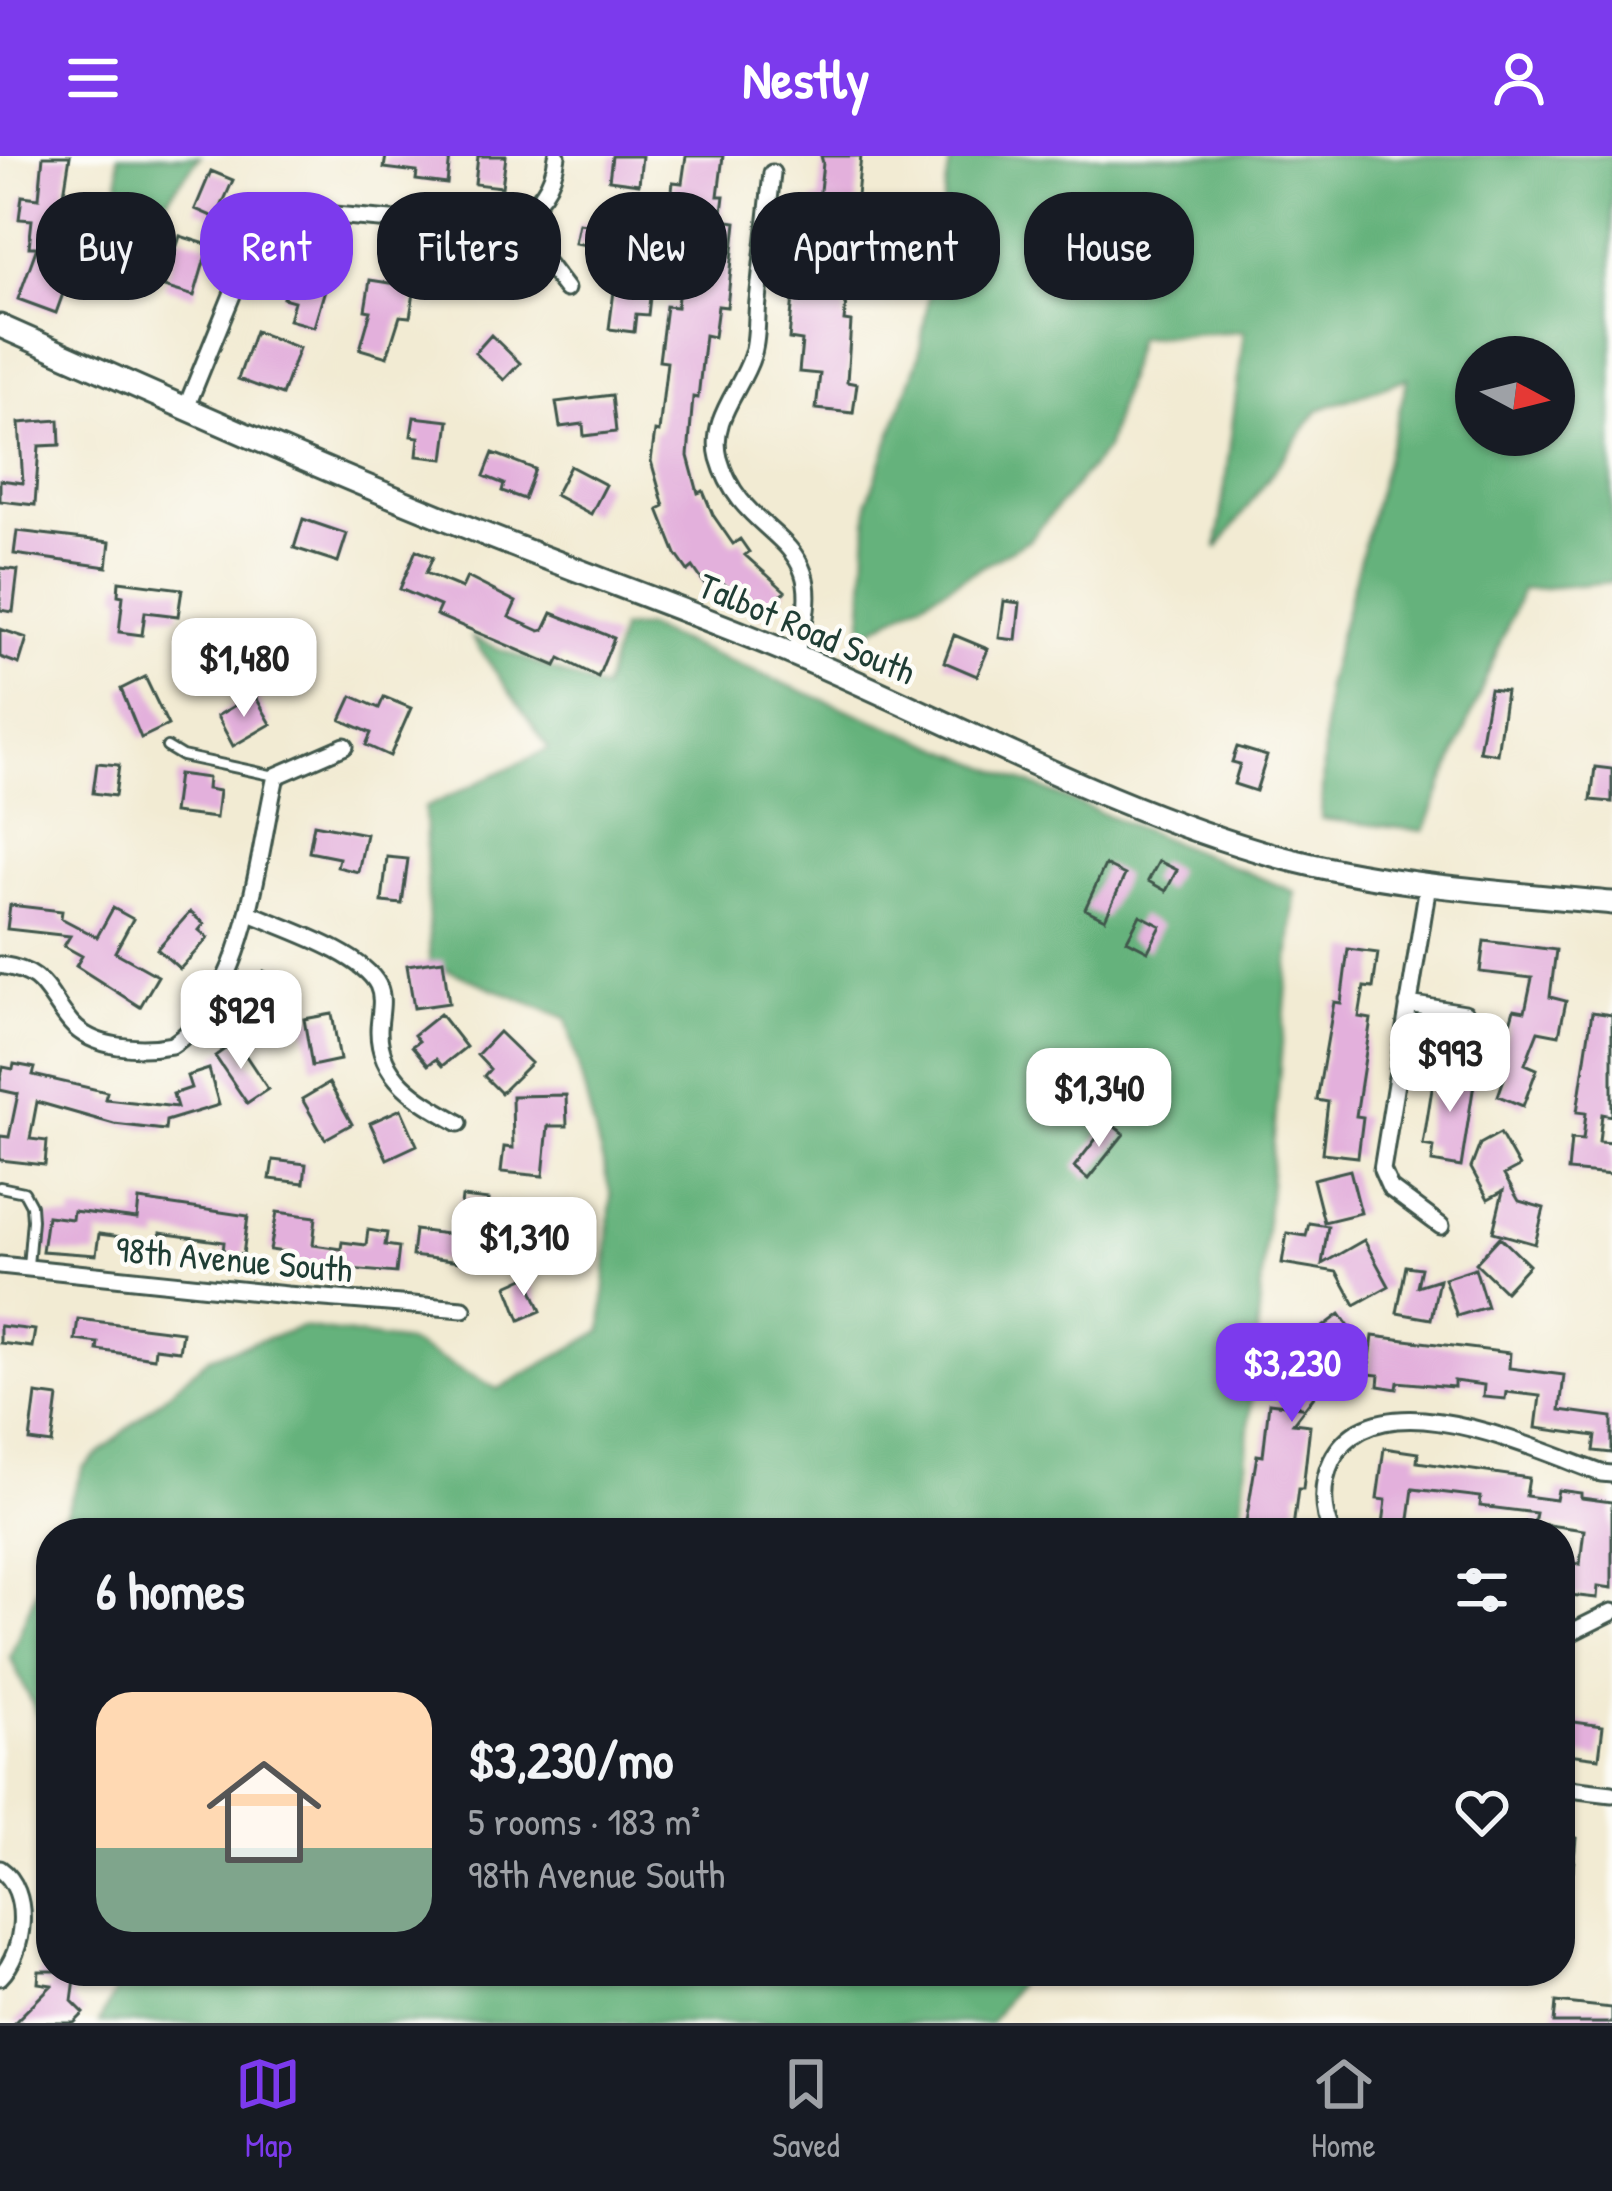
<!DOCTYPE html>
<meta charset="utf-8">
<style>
:root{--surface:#171b24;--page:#20242c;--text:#f1f3f6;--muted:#9ea1a6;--line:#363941;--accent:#7c3aed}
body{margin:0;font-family:"Patrick Hand",sans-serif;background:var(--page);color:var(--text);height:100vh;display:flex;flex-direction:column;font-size:45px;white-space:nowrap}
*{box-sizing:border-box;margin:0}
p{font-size:39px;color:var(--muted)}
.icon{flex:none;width:66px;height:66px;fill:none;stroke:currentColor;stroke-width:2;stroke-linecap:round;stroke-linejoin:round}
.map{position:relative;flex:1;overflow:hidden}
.drawer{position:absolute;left:36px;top:1362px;width:1539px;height:468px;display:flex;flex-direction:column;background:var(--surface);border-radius:48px;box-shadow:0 3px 9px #0004}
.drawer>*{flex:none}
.banner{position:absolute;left:36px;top:36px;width:1542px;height:108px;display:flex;gap:24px}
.needle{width:78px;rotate:97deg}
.fabs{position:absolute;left:1455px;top:180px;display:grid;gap:24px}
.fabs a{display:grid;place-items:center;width:120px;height:120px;border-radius:50%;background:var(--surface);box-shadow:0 3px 9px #0004;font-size:60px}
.price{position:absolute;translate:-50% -102px;padding:0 27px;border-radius:24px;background:#fff;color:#222;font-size:39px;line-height:78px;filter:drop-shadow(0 3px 6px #0008)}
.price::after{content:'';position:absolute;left:50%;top:72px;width:36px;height:27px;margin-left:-18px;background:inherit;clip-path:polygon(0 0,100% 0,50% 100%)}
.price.current{background:var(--accent);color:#fff}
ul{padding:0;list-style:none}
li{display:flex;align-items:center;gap:36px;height:300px;padding:0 60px}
li span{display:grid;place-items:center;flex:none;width:336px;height:240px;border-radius:36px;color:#555}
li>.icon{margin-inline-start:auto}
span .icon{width:144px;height:144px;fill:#fffc;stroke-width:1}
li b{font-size:51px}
h2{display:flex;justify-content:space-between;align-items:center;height:144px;padding:0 60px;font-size:51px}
.tag{padding:0 42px;border-radius:48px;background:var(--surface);box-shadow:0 3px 9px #0004;font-size:42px;line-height:108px}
.tag.current{background:var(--accent);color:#fff}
header{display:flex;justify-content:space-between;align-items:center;height:156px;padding:0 60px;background:var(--accent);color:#fff;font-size:54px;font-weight:800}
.menu{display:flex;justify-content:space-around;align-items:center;height:168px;border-top:3px solid var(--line);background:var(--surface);font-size:33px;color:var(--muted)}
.menu a{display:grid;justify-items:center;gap:6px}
.menu .current{color:var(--accent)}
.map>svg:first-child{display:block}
</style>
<header><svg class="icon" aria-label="menu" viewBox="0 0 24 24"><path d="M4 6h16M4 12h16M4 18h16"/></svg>Nestly<svg class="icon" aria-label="person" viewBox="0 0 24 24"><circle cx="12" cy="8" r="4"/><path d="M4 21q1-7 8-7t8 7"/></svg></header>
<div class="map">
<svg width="1612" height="1867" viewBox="0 0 1612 1867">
<rect width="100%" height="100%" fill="#fdfcf7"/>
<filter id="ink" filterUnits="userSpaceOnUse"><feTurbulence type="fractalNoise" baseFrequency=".00833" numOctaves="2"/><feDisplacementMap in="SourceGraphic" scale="24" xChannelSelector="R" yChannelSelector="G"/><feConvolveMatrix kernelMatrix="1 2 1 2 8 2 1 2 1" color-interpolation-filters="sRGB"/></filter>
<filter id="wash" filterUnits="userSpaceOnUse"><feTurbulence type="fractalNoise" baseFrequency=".004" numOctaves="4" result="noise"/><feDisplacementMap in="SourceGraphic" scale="48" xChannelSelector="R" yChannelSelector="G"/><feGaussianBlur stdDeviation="2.7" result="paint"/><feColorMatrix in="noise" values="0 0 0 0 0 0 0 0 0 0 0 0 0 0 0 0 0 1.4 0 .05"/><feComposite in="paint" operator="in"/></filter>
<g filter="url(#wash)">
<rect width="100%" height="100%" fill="#f2ebd3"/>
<path fill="#7ccf91" stroke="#4e8662" stroke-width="3" d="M 786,63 L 859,71 L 856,102 L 783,94 Z"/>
<path fill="#65b27b" stroke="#427858" stroke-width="3" fill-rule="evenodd" d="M 118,0 L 200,0 L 121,103 Z
M 951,0 L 1612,0 L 1612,426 L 1522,434 L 1424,675 L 1321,663 L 1326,530 L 1408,222 L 1318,254 L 1217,393 L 1244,175 L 1137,181 L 1106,293 L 1030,383 L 862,479 L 868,344 L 919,200 ZM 1554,201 L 1554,279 L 1476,279 L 1476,201 Z
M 645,471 L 1295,736 L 1240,1377 L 58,1377 L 83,1312 L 209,1201 L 302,1171 L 407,1186 L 498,1233 L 602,1175 L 611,1039 L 566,862 L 430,807 L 425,652 L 549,593 L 472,482 L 603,534 L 621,473 Z
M 51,1396 L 51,1587 L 10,1501 Z
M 125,1815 L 1026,1815 L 990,1867 L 99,1867 Z"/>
<g id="blocks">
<path fill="#e3b0dc" d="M 43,0 L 70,0 L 52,114 L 69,121 L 56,157 L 18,143 L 37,91 L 29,91 L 32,64 L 19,63 L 22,40 L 39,42 Z
M 386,0 L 450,0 L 447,28 L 416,24 L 417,16 L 384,12 Z
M 478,0 L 506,0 L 502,31 L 475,28 Z
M 612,0 L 642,0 L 639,28 L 609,24 Z
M 686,0 L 723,0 L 718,40 L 724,40 L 721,64 L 736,66 L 727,151 L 718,150 L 714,181 L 705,179 L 698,242 L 693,241 L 688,300 L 698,337 L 703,335 L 713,359 L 733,388 L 740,383 L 749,396 L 745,399 L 785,435 L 762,461 L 724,428 L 711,437 L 693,411 L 688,415 L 676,398 L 658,353 L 664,350 L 651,305 L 655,275 L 659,276 L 667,206 L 659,205 L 666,150 L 677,151 L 686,54 L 670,52 L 673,26 L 682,27 Z
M 821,0 L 861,0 L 854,70 L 811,65 L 813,43 L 819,44 L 823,7 Z
M 211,15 L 233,24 L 216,62 L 195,53 Z
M 579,67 L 638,76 L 631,121 L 652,124 L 648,159 L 636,158 L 634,176 L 609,173 L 618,105 L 592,101 L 594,90 L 575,87 Z
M 180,80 L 209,89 L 194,140 L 164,131 Z
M 797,97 L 844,103 L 840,135 L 847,136 L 844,165 L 851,166 L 847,226 L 857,228 L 853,257 L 816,253 L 820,218 L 799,216 L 802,185 L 789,183 Z
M 291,111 L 316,118 L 313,127 L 326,130 L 314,171 L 289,164 L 294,145 L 283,142 Z
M 370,124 L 415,131 L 410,161 L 400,160 L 387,201 L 360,193 L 371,155 L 365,154 Z
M 255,175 L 299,192 L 282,239 L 238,223 Z
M 491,179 L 520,207 L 504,224 L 475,197 Z
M 612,239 L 616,276 L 584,280 L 583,268 L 560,271 L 556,246 Z
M 414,261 L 449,265 L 444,303 L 417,300 L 419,281 L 411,280 Z
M 59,264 L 60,289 L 39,290 L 35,349 L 0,345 L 0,324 L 23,327 L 19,267 Z
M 493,297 L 535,313 L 524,343 L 502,335 L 504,328 L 484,320 Z
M 570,310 L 606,329 L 591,358 L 555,339 Z
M 303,363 L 347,378 L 338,406 L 294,392 Z
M 17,375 L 110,386 L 107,411 L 14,398 Z
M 416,394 L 433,401 L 426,417 L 462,432 L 467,421 L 516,446 L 509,461 L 540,475 L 544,474 L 552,457 L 614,482 L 598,521 L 560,502 L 556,510 L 436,459 L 440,450 L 400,433 Z
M 0,412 L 18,414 L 13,456 L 0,454 Z
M 119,425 L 182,433 L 178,460 L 145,456 L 142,479 L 119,476 L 123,440 L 118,439 Z
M 1004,445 L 1020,447 L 1016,484 L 999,482 Z
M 0,473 L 27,482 L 19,508 L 0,501 Z
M 954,479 L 988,493 L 977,520 L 944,506 Z
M 145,521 L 168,569 L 141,582 L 121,533 Z
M 1490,533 L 1506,535 L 1497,598 L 1479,595 Z
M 254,538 L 271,568 L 233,590 L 217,560 Z
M 352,540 L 379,552 L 384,541 L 411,552 L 390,600 L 366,589 L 371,577 L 341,564 Z
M 1237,591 L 1267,600 L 1256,635 L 1234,628 L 1240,608 L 1232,606 Z
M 97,607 L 119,609 L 115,640 L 93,637 Z
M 1595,611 L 1612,613 L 1612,646 L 1591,644 Z
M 178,618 L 208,622 L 207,633 L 219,635 L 216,662 L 173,657 Z
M 314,668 L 366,678 L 358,716 L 337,711 L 339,702 L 309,696 Z
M 387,701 L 408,703 L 402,748 L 382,746 Z
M 1159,705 L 1177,714 L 1166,735 L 1148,725 Z
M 1105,709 L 1125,719 L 1105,763 L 1085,753 Z
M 10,749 L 62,755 L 61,762 L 97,781 L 113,752 L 133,763 L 115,796 L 158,820 L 140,851 L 76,810 L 82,800 L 64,790 L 70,780 L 7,773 Z
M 190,756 L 204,768 L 199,774 L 208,782 L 180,813 L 157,793 Z
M 1140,759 L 1161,770 L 1148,795 L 1127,784 Z
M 1484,785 L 1556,794 L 1550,841 L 1566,845 L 1559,879 L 1538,875 L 1525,908 L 1537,913 L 1523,950 L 1498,940 L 1505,920 L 1496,917 L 1514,853 L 1525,855 L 1532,822 L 1480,816 Z
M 1348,793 L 1378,797 L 1373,832 L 1364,831 L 1359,861 L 1371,863 L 1356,960 L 1363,961 L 1358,1001 L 1322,997 L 1328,946 L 1317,944 L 1334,846 L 1341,847 Z
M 443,804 L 449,847 L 414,852 L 407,809 Z
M 264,815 L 287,826 L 269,864 L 246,854 Z
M 1592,856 L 1612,859 L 1612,960 L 1602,958 L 1599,986 L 1612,987 L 1612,1019 L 1568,1015 L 1571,983 L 1583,984 L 1586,957 L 1577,956 Z
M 332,858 L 340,904 L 312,910 L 304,863 Z
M 440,858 L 466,891 L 442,910 L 436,903 L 428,909 L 412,890 L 419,885 L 414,879 Z
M 499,876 L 531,907 L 501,937 L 484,920 L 490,913 L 477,899 Z
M 236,885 L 268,933 L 247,947 L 215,900 Z
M 14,908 L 35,912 L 33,919 L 107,936 L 105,943 L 177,951 L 173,938 L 191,932 L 187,920 L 209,913 L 219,949 L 166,965 L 165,974 L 114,968 L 37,946 L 30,983 L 47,985 L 45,1009 L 0,1004 L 0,980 L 9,981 L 18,938 L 0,934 L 0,926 L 3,911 L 13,913 Z
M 1447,910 L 1476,915 L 1461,1011 L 1432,1006 L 1434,991 L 1423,989 L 1434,920 L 1445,922 Z
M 329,927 L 352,968 L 325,983 L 302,943 Z
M 566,939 L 567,970 L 548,970 L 543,1020 L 501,1016 L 504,991 L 513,992 L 512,940 Z
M 401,953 L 417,989 L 387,1003 L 370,967 Z
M 1109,966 L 1124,978 L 1088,1023 L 1074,1011 Z
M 1500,977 L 1519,1011 L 1504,1019 L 1519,1045 L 1544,1052 L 1535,1088 L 1493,1076 L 1503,1035 L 1488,1043 L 1471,1012 L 1480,988 Z
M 273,1004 L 306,1008 L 304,1027 L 270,1023 Z
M 1350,1014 L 1361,1057 L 1324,1066 L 1313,1023 Z
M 462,1041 L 489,1044 L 485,1078 L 458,1075 Z
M 139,1044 L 248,1060 L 243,1099 L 223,1096 L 224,1086 L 160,1077 L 159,1086 L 99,1078 L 96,1099 L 42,1095 L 47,1060 L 72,1063 L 73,1055 L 137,1063 Z
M 539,1047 L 572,1078 L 555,1097 L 521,1066 Z
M 277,1056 L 316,1061 L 313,1089 L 341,1093 L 342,1086 L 366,1089 L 368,1074 L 387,1077 L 385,1089 L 399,1091 L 396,1117 L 291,1108 L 292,1097 L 270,1094 Z
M 1309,1067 L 1328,1070 L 1322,1108 L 1364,1084 L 1389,1130 L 1355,1149 L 1337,1116 L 1282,1107 L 1287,1077 L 1306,1080 Z
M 415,1074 L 463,1080 L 460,1106 L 412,1100 Z
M 1500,1081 L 1529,1109 L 1505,1135 L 1476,1107 Z
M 1406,1110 L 1421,1112 L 1417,1130 L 1439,1123 L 1431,1163 L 1397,1157 Z
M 1475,1112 L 1487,1151 L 1457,1160 L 1444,1122 Z
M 527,1121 L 541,1155 L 520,1164 L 507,1130 Z
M 1340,1158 L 1360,1186 L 1305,1227 L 1317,1236 L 1293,1267 L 1310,1269 L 1303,1333 L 1298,1333 L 1293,1372 L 1246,1366 L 1257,1299 L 1263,1300 L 1269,1247 L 1301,1251 L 1262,1220 L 1280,1197 L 1284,1200 Z
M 78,1163 L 182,1176 L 179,1195 L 155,1192 L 154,1202 L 97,1194 L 98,1187 L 75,1184 Z
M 0,1170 L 35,1174 L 32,1191 L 0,1187 Z
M 1373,1180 L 1510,1197 L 1509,1212 L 1564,1219 L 1560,1254 L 1612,1261 L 1612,1297 L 1594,1295 L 1596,1280 L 1536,1272 L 1540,1240 L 1506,1236 L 1505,1243 L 1483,1241 L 1484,1229 L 1454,1225 L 1454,1231 L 1398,1226 L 1397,1233 L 1378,1230 L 1379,1219 L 1368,1218 Z
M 36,1238 L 58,1241 L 52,1288 L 30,1285 Z
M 1384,1292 L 1418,1297 L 1417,1306 L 1529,1322 L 1526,1340 L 1556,1344 L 1558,1334 L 1581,1337 L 1581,1342 L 1612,1346 L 1612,1432 L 1598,1430 L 1597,1442 L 1560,1438 L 1560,1406 L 1580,1408 L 1584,1374 L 1534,1367 L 1536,1357 L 1480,1350 L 1481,1341 L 1413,1333 L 1407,1377 L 1382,1377 L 1386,1344 L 1377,1343 Z
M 1560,1564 L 1603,1570 L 1599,1602 L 1560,1597 Z
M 1560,1680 L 1576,1682 L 1573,1714 L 1560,1712 Z
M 39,1815 L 76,1815 L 72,1845 L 84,1857 L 74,1867 L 14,1867 L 52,1829 L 38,1827 Z
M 1556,1846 L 1612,1852 L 1612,1867 L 1554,1867 Z"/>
</g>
</g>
<g filter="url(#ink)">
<use href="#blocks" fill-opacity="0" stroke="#3f574c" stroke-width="3"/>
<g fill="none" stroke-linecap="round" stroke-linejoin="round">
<g stroke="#3f574c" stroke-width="14">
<path id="service" d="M 167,591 L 182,600 L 275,620
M 0,1031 L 24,1036 L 31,1049 L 32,1064 L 28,1110"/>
</g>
<g stroke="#3f574c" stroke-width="21">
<path id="minor" d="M 557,0 C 553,32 539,46 514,65 L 566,133
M 772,17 C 767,60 763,103 758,145 C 756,162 758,184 752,200 C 742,233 709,263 719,302 C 744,392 842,373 794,499
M 186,252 L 267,53 L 481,72 L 514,65
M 1428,729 L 1382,1014 L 1390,1032 L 1441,1070
M 250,757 C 283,772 361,796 378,829 C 385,844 379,860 379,875 C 379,924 422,946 459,967
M 0,809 C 47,816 44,835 71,867 C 93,893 141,895 172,889 C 248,840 257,701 276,620 L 345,590
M 1408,848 L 1465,857
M 0,1109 L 287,1139 L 463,1153
M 1332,1377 C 1321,1356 1321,1326 1332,1304 C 1376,1217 1536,1294 1601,1317 L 1612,1318
M 1560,1482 L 1612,1456
M 1560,1632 L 1612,1638
M 0,1713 C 32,1735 25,1796 0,1821"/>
</g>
<g stroke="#3f574c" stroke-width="27">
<path id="tertiary" d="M 0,170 C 149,236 298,303 449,364 C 564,411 681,451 795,499 C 955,567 1113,655 1280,701 C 1388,730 1501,736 1612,747"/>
</g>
<use href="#service" stroke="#fff" stroke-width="8"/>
<use href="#minor" stroke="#fff" stroke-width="15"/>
<use href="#tertiary" stroke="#fff" stroke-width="21"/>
</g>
</g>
<g text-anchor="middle" stroke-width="9" stroke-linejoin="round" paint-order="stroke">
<g font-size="36" fill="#1f3d34" stroke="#fdfcf7">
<text transform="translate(807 472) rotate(23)" y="13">Talbot Road South</text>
<text transform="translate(234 1103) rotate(5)" y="13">98th Avenue South</text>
</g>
</g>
</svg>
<div class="fabs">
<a><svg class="needle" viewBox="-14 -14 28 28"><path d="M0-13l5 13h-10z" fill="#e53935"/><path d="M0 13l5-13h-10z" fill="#9ea1a6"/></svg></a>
</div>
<b class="price" style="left:244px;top:564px">$1,480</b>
<b class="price" style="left:241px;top:916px">$929</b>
<b class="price" style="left:1450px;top:959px">$993</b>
<b class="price" style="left:1099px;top:994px">$1,340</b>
<b class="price" style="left:524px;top:1143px">$1,310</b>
<b class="price current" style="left:1292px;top:1269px">$3,230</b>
<div class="banner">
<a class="tag">Buy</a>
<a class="tag current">Rent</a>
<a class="tag">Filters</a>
<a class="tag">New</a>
<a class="tag">Apartment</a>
<a class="tag">House</a>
</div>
<section class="drawer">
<h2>6 homes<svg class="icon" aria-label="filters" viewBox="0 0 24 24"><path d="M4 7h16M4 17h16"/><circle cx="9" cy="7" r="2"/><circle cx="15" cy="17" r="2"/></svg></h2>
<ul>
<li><span style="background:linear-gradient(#ffd9b3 65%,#7fa58c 0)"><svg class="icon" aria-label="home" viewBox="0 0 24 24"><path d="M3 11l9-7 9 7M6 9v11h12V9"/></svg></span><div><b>$3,230/mo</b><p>5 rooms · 183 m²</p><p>98th Avenue South</p></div><svg class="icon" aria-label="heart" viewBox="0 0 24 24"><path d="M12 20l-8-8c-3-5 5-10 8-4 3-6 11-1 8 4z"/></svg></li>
</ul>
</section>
</div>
<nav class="menu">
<a class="current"><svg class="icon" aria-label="map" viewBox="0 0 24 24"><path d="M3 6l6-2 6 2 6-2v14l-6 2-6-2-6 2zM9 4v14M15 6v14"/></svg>Map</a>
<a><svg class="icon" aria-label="saved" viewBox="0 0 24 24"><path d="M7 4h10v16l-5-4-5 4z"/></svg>Saved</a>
<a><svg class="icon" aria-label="home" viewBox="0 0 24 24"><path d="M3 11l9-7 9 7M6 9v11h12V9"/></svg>Home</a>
</nav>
